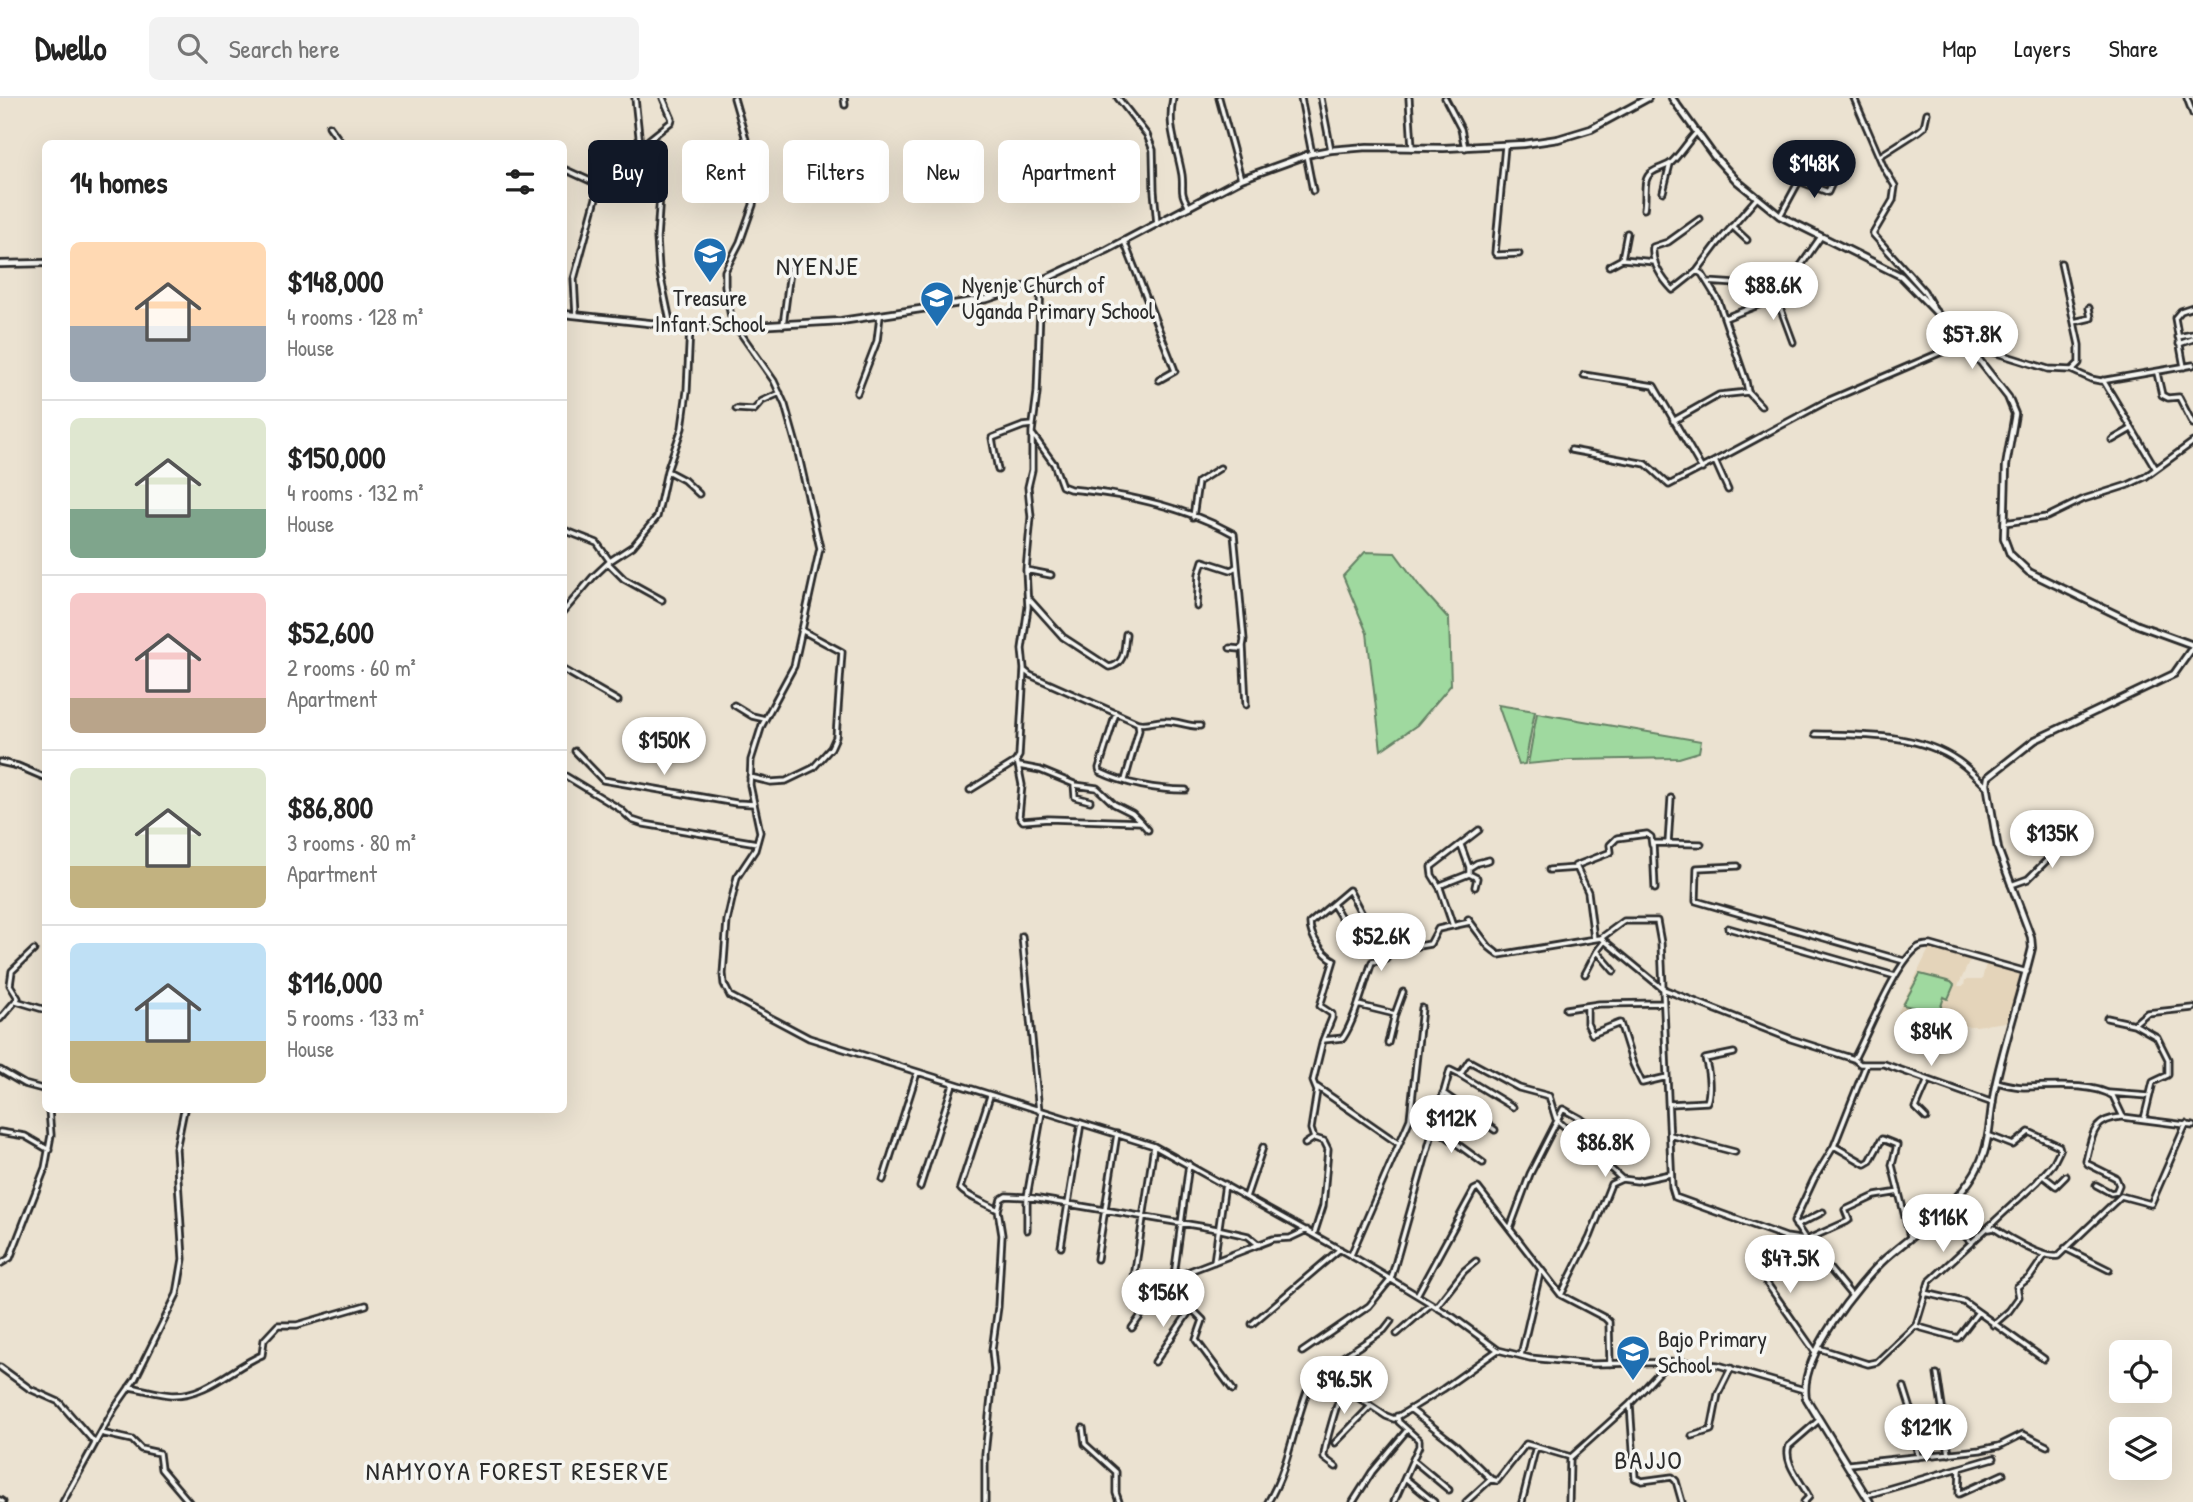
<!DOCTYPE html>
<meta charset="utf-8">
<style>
:root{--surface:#fff;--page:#f2f2f2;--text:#222;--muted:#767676;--line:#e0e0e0;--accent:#111827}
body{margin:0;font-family:"Patrick Hand",sans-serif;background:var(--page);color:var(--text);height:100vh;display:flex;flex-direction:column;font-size:26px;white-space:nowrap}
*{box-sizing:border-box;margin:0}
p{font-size:23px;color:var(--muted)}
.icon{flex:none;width:38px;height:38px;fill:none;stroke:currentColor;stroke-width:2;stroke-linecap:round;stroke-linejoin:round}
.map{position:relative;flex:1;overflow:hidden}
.drawer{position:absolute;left:42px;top:42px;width:525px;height:973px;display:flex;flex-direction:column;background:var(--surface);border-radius:10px;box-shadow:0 7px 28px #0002}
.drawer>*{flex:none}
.guide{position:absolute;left:588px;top:42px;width:665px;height:63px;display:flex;gap:14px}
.buttons{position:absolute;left:2109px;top:1242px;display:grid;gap:14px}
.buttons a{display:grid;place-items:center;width:63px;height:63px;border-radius:10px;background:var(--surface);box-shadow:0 7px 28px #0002;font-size:35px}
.price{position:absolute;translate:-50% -60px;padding:0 16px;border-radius:24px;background:#fff;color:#222;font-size:23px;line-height:46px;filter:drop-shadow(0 2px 4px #0008)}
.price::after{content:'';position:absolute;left:50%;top:42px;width:21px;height:16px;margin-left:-10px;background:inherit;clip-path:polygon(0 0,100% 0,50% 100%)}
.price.on{background:var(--accent);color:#fff}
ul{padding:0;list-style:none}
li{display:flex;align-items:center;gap:21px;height:175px;padding:0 28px}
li+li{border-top:2px solid var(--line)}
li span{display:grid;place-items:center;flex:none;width:196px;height:140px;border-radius:10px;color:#555}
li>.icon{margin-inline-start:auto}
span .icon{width:84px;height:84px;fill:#fffc;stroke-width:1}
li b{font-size:30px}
h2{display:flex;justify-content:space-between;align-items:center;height:84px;padding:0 28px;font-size:30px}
.pill{padding:0 24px;border-radius:10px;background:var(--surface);box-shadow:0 7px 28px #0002;font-size:24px;line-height:63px}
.pill.on{background:var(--accent);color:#fff}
header{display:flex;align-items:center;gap:42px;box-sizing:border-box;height:98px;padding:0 35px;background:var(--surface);border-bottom:2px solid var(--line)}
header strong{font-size:33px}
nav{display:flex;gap:38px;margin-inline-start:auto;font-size:24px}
.search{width:490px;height:63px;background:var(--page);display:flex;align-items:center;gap:18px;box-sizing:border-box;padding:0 24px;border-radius:10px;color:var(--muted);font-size:26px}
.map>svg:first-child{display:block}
</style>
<header>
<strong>Dwello</strong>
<div class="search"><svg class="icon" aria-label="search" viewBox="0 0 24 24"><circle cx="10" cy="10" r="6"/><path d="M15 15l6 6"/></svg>Search here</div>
<nav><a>Map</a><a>Layers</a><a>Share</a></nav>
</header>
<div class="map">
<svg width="2193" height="1404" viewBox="0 0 2193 1404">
<rect width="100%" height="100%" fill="#ebe2d1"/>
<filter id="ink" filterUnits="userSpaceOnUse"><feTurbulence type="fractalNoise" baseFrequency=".0143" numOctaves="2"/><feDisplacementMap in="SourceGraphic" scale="14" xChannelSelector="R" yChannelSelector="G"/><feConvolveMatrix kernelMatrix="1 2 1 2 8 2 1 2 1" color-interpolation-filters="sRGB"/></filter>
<g filter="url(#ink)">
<path fill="#e4d4ba" d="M 1930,849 L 1971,860 L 1958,888 L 1964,888 L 1965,882 L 1982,882 L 1986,865 L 2024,876 L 2011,921 L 2006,924 L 1976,928 L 1916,929 L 1898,914 Z"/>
<path fill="#9fd99f" stroke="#658265" stroke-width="2" d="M 1365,454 L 1395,455 L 1421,490 L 1449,521 L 1451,587 L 1417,627 L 1381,652 L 1367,535 L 1343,478 Z
M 1498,607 L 1535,613 L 1525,666 L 1519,667 Z
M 1537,615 L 1701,643 L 1699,654 L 1679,660 L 1569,662 L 1528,666 Z
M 1920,876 L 1951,884 L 1954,887 L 1948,901 L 1944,899 L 1939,915 L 1903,907 Z"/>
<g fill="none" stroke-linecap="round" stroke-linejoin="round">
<g stroke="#2b2b2b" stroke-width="9">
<path id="minor" d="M 635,0 L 640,47
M 844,0 L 845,7
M 1118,0 L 1147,37 L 1153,52 L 1154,93 L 1157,126
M 1173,0 C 1167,30 1177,48 1182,77 C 1184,93 1179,92 1189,109
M 1219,0 L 1241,81
M 1301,0 L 1312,56
M 1321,0 L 1331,52
M 1409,0 L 1412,50
M 1445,0 L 1461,31 L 1465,50
M 1854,0 L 1884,70 L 1895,88 L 1893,102 L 1873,136 L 1924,193 L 1933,209
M 2187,0 L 2193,16
M 329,28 L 342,46
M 1505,48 L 1495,155 L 1497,157 L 1519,156
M 1306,57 L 1313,93
M 1880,58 L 1919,33 L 1924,29 L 1927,15
M 564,71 L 597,86
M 1663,94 L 1670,66
M 660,97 L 657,140 L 659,171 L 671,228
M 1644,111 C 1646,101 1644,92 1646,83 C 1649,70 1665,71 1672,64 C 1681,55 1688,43 1697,34
M 1780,118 L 1799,83 L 1828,94 L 1832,85
M 1700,121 L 1668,144 L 1653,149 C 1651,164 1662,181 1673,192 L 1697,173 L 1702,176 L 1718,202 L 1746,283 L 1748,294
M 1732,128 L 1747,142
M 1627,135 L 1622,161 L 1655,164
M 1124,143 L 1174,270 L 1175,273 L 1159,282
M 2061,165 L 2079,247 L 2079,265 L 2073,271
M 1609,168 L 1622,161
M 1697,173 L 1718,145 L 1757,100
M 1707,184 L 1737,186
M 1776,198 L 1793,244
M 576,217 L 574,181 L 598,93 L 598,78 L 609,66 L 636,52 L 671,24 L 672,21 L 663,0
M 1725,220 L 1771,202 L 1786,189 L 1820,140
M 2074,224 L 2091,220 L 2089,210
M 783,227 L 791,166
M 733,229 L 725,188 L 725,173 L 740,144 L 753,107 L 754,97 L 749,52 L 734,0
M 737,230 L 774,283 L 785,307 L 796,346 L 820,450 L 794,568 L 762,627 L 751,662 L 750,687 L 760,734 L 755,752 L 737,779 L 727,823 L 723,876 L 724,886 L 730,898 L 809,940 L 1154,1048 L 1357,1161 L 1453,1219 L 1498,1252 L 1530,1260 L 1593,1266 L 1683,1264 L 1718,1267 L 1804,1292
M 2178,239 L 2193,236
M 2179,246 L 2193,241
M 1972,252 L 1984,251 L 2048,271 L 2071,272 L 2091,281 L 2101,283 L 2193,267
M 2184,269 L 2175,220 L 2181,213 L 2193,209
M 2157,275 L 2162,297 L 2168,300 L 2179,299 L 2193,326
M 1584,277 L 1654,288 L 1702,371
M 2103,282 L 2156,371
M 857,295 L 877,243 L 880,218
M 736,311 L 754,312 L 762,303 L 780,295
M 1673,323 L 1719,297 L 1748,294 L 1761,308
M 1033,337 L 1054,366 L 1062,388 L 1070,391 C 1125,396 1185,409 1234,436 L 1244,542 L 1243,548 L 1240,551 L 1230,550
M 2112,342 L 2131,331
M 1571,352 L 1646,366 L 1669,387 L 1715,363
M 998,372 L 992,340 L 1023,328 L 1032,327
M 667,373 L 684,382 L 699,396
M 1728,392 L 1715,363 L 1825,304 L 1965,244
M 1193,419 L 1198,384 L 1220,370
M 2004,425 L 2047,419 L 2084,401 L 2128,387 L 2145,379 L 2193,344
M 564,432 L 597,445 L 609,462
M 608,465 L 624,481 L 662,502
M 1026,472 L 1051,477
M 1029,501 L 1063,539 L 1109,569 C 1126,567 1124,549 1126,536
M 1197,509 L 1199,476 L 1203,463 L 1231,472 L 1236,469
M 564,513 L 593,479 L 610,463 L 633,448 L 657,419 L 667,373 L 682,330 L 687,293 L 690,229
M 1243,548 L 1246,607
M 564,572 L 618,603
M 1025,573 L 1030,577 L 1138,625 C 1149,627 1156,622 1166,623 C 1179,623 1188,629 1200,628
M 734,607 L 752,618 L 765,621
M 1116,615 L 1099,670 L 1100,674 C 1125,686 1157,692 1186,692
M 1815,636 C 1862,637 1918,635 1958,663 C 1968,670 1977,679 1986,688
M 575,653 L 603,682 L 736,705 L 754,706
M 1017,662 L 1022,687 L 1019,718 L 1023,723 L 1048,721 L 1141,724 L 1148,732
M 0,664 L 18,668 L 46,680
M 1019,668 L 1040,672 L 1074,686 L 1075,699 L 1090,703
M 564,677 L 620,711 L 632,722 L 644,726 L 757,745
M 750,679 L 771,684 L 786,683 L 813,670 L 831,650 L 836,639 L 842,554 L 801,532
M 1125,682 L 1139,632 L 1138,625
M 1075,687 L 1097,690 L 1114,706 L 1132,715 L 1141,724
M 970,692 L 1015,664 L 1019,658 L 1024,571 L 1022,551 L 1028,509 L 1026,472 L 1031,419 L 1028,389 L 1032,372 L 1032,334 L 1037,295 L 1041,183
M 1668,746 L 1671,700
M 1461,747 L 1469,769 L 1469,776
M 1575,768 L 1611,754 L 1610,747 L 1617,740 L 1647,736 L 1651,739 L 1652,747
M 1738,768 L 1697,770 L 1696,803 L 1904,863
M 1469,770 L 1477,765 L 1489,762
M 1549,772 L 1577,770 L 1588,794 L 1594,841
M 2011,787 L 2028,781 L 2055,754 L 2054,735
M 1440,790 L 1432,777 L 1431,769 L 1479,732
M 1655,791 L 1653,745 L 1701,746
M 1333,806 L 1354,841
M 1468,821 L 1489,849 L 1499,857 L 1601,840 L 1624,823 L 1657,823 L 1661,845 L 1672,1089 L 1675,1099 L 1786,1139 L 1806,1142 L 1846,1124 L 1849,1122 L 1845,1112 L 1875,1098 L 1899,1094
M 1453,828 L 1440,790 L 1441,787 L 1469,776 L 1477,780 L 1475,789
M 1728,830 L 1895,878
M 1022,838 L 1039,1013
M 1601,840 L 1663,891 L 1791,941 L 1854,961 L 1860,966 L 1884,966 L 1993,1005
M 1604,844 L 1597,853 L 1614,873
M 1384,854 L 1430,846 L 1438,831 L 1470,824
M 1585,876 L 1597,853
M 16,903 L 46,912
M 1358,907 L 1395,916 L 1403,894
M 1587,908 L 1587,925 L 1592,936 L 1620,925 L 1633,966 L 1642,985 L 1667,979
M 1566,911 L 1599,906 L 1663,905
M 2107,920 L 2134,926 L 2147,915 L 2193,910
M 0,921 L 18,900 L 10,887 L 12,873 L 34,852
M 2134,926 L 2157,939 L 2168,961 L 2168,977 L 2153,984 L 2144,1021
M 1388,945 L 1395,916
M 1854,961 C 1869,933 1894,869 1916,851 C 1920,847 1926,847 1931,847 L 2027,874
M 0,972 L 24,986 L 46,992
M 1460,977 L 1469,963 L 1519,990 L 1549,998 L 1556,1021 L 1622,1081 L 1637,1083 L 1670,1076
M 1996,984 C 2005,986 2015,989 2024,989 C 2048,989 2092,984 2113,998 L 2123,1019 L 2193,1028
M 1317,989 L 1399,1046
M 1443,995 L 1495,1032
M 2109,995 L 2149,998
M 990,998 L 960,1090 C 965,1098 988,1106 998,1112
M 1670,1006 L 1707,1004 C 1711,993 1709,972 1705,961 L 1734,955
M 1926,1020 L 1916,1010 L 1928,982
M 1434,1029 L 1483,1065
M 0,1034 L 25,1038 L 49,1052
M 1670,1037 L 1735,1054
M 1314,1040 L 1324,1043 L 1328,1051 L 1323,1108 L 1314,1136
M 1305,1046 L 1314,1040 L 1311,1031 L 1317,993 L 1313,983 L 1323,942 L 1332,920 L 1332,916 L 1320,908 L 1334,862 C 1323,856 1310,839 1310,825 L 1349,792 L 1386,861 L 1372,864 C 1364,887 1355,922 1343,940 L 1323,942
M 1154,1048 L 1133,1186 L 1136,1190 L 1164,1183 L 1273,1141 L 1290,1140 L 1307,1132
M 1834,1048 L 1865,1066 L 1870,1063 L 1882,1041 L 1897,1047 L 1892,1067 L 1910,1139
M 2042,1077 L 2056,1088 L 2066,1078
M 883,1082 L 917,975
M 2096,1087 L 2111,1095 L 2116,1094 L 2119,1087 L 2116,1080 L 2088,1066 L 2086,1063 C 2092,1038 2092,1021 2122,1019
M 920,1089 L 953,986
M 1246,1099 L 1263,1049
M 1941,1114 L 1972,1145
M 1796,1128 L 1823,1114
M 1510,1130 L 1530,1076 L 1563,1011 L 1581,1021 L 1600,1036
M 1989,1131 L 1994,1130 C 2007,1139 2043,1161 2058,1158 L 2121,1098 L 2151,1106 L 2186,1026
M 1027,1132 L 1027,1099 L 1042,1014
M 1786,1139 L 1770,1164 L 1766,1184 L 1815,1254
M 1061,1149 L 1081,1025
M 2065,1150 L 2109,1172
M 1351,1157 L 1410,1021 L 1422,910
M 1097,1161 L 1117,1036
M 1214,1164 L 1225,1086
M 0,1166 L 10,1160 L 45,1070 L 51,1037 L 49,1012
M 1174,1178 L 1189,1066
M 1164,1183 L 1203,1222 L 1196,1242 L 1233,1292
M 1925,1195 L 1964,1204 L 1978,1214
M 1417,1197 L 1474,1092 L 1478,1090 L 1561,1197 L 1605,1220 L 1609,1224 L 1610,1266
M 1561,1197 L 1590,1139 L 1611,1086 L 1622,1081
M 1852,1198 L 1806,1142 L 1794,1124 L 1814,1081 L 1834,1048 L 1866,967
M 1436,1209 L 1464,1173 L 1476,1163
M 1252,1226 L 1340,1151
M 1993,1227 L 2009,1213 L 2019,1199 L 2017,1189 L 2030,1179 L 2045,1157
M 1915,1228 L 1958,1240 L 1978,1214 L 2044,1261
M 1132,1230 L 1159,1192 L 1167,1186
M 1397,1236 L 1431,1206
M 1818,1250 L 1868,1266 L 1877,1264 L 1916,1227 L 1929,1184 L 2037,1084 L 2053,1066 L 2060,1052 L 2059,1048 L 2029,1034 L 2013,1047 L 1990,1038
M 1302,1254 L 1369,1208 L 1391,1181 L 1450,972 L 1460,977 L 1513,1009
M 1521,1257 L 1541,1171
M 1155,1264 L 1191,1211
M 0,1269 L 30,1291 L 59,1304 L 95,1345
M 1937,1276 L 1949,1356
M 1324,1277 L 1340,1261 L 1384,1232 L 1391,1223
M 129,1289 C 143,1291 158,1296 172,1297 C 207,1298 233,1269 262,1257 L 264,1242 L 278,1227 L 297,1227 L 366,1207
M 1904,1289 L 1910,1308 L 1918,1359
M 1630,1306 L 1635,1380 L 1642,1383 L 1672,1379 L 1676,1383 L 1682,1404
M 1410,1311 L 1456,1347 L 1491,1381 L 1497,1383 L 1526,1346 L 1571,1359 L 1630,1306 L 1668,1265
M 1083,1330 L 1085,1346 L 1116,1374 L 1116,1395 L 1119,1404
M 101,1335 L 132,1342 L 141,1351 L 159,1355 L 161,1371 L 189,1404
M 1692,1338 L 1711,1332 L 1718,1296 L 1731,1270
M 1335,1345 L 1371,1308
M 1413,1362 L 1449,1392
M 1849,1366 L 1980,1352 L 1999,1348 L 2023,1336 L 2047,1348
M 1336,1369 L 1324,1360 C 1323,1352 1339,1297 1344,1290
M 1960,1371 L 1959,1396 L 2003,1376
M 1405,1380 L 1434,1404
M 1867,1397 L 1994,1360
M 0,1402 L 3,1404
M 63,1404 L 114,1311 L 135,1281 L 177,1196 L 183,1161 L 176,1051 L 184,1012
M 985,1404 L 985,1356 L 994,1272 L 992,1252 L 998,1209 L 1002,1137 L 998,1112 L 1001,1101 L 1006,1098 L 1027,1099 L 1217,1131 L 1248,1138 L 1259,1147
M 1268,1404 C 1292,1364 1295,1315 1315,1274 L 1318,1273 L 1386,1318 L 1394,1321 L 1443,1291 L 1498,1252
M 1353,1404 L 1372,1374 L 1407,1332
M 1394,1404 L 1419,1348 L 1419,1342 L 1399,1324 L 1397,1318
M 1466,1404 L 1491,1381
M 1522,1404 L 1536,1348
M 1569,1404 L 1570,1360
M 1804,1404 L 1809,1399 C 1802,1384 1783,1365 1789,1348 L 1819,1322"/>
</g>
<g stroke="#2b2b2b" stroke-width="10">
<path id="tertiary" d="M 1672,0 L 1714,58 L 1737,83 L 1780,118 L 1901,178 L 1965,244 L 2008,299 L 2015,316 L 2006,368 L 2004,440 L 2010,456 L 2029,474 L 2138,527 L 2193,547
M 0,166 L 46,165
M 564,216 L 695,230 L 736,229 L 841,223 L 987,201 L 1039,184 L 1107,152 L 1241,81 L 1310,56 L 1331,52 L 1367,49 L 1444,50 L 1524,46 L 1558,41 L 1591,31 L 1648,0
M 1870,1404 L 1806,1300 C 1798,1261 1858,1186 1886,1160 C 1911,1138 1940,1119 1962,1093 C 1995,1053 1986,1030 1996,984 C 2006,939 2021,895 2032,850 L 2031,839 L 1998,751 L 1987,686 L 1988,679 L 2035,642 L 2174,576 L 2193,549"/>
</g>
<use href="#minor" stroke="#f6f6f2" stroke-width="3.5"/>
<use href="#tertiary" stroke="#f6f6f2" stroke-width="4.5"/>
</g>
</g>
<defs>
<g id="school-pin" transform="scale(1.75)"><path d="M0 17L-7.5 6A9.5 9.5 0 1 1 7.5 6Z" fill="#1f6fb2" stroke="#f6f6f2"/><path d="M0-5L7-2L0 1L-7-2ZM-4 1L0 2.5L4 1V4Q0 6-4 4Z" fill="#fff"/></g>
</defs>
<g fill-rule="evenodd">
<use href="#school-pin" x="710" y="156"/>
<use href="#school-pin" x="937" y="200"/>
<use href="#school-pin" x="1633" y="1254"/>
</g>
<g text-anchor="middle" stroke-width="7" stroke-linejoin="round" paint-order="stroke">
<g font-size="23" fill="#2b2b2b" stroke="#f6f6f2" text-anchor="start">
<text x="962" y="195">Nyenje Church of<tspan x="962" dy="26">Uganda Primary School</tspan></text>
<text x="710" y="208" text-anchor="middle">Treasure<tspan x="710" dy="26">Infant School</tspan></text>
<text x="1658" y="1249">Bajo Primary<tspan x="1658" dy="26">School</tspan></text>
</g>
<g font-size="26" letter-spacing="2" fill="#2b2b2b" stroke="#f6f6f2">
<text x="818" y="177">NYENJE</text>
<text x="1649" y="1371">BAJJO</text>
<text x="518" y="1382">NAMYOYA FOREST RESERVE</text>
</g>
</g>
</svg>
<div class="buttons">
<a><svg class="icon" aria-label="locate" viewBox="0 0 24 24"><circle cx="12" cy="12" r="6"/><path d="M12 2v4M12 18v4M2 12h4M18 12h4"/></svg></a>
<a><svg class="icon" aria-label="layers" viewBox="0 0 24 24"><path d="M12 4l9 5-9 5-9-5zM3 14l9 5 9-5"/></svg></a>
</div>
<b class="price on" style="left:1814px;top:102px">$148K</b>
<b class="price" style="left:1773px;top:224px">$88.6K</b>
<b class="price" style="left:1972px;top:273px">$57.8K</b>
<b class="price" style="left:664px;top:679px">$150K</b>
<b class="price" style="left:2052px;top:772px">$135K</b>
<b class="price" style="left:1381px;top:875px">$52.6K</b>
<b class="price" style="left:1931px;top:970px">$84K</b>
<b class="price" style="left:1451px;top:1057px">$112K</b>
<b class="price" style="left:1605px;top:1081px">$86.8K</b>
<b class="price" style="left:1943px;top:1156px">$116K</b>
<b class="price" style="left:1790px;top:1197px">$47.5K</b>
<b class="price" style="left:1163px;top:1231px">$156K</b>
<b class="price" style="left:1344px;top:1318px">$96.5K</b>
<b class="price" style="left:1926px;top:1366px">$121K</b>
<div class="guide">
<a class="pill on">Buy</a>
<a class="pill">Rent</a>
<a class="pill">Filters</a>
<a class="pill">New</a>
<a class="pill">Apartment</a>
</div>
<section class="drawer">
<h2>14 homes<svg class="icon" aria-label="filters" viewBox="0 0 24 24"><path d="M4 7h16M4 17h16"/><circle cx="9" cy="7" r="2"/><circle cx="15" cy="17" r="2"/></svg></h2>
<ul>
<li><span style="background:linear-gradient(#ffd9b3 60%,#9aa5b1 0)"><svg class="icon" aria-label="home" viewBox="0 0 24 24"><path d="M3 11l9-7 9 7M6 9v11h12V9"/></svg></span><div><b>$148,000</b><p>4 rooms · 128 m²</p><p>House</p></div></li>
<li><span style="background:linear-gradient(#dfe7d0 65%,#7fa58c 0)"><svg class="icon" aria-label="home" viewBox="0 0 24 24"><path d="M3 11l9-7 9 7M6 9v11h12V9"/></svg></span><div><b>$150,000</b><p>4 rooms · 132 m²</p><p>House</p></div></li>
<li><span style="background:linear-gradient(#f6c9c9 75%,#b9a48a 0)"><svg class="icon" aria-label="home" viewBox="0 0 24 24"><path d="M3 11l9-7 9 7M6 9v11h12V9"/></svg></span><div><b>$52,600</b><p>2 rooms · 60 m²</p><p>Apartment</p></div></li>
<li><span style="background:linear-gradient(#dfe7d0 70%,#c2b280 0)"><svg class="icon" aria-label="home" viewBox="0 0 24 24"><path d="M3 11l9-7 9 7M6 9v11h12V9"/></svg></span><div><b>$86,800</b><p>3 rooms · 80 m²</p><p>Apartment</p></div></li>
<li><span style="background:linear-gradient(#bfe0f5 70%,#c2b280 0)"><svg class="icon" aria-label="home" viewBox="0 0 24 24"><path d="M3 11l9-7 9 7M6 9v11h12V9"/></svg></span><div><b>$116,000</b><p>5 rooms · 133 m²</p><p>House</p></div></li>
</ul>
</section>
</div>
